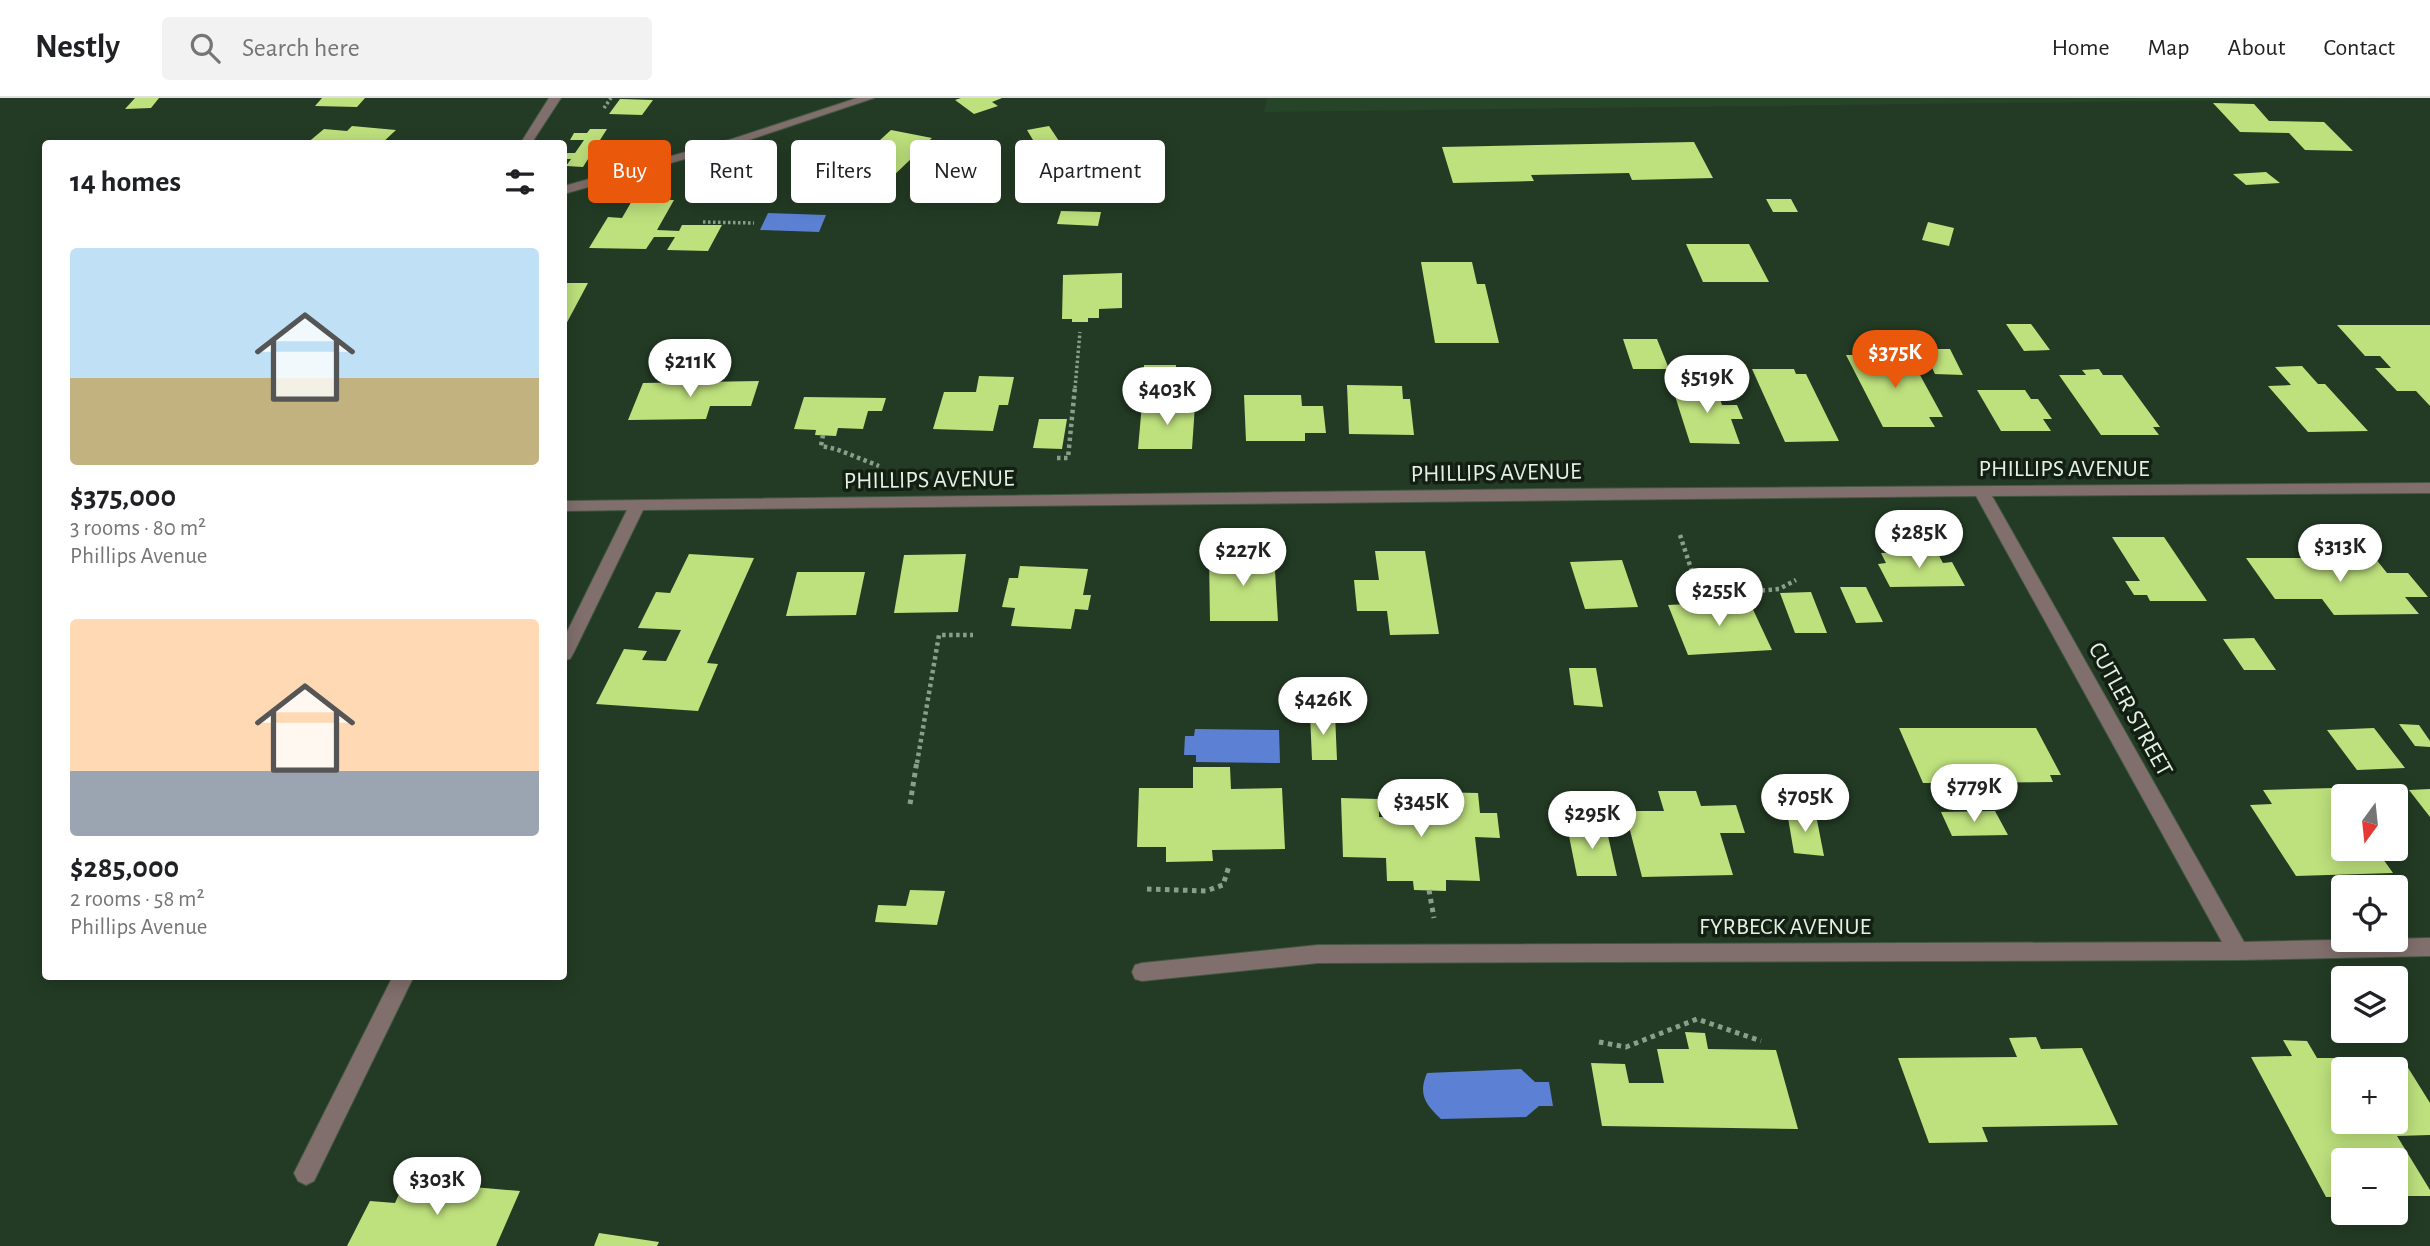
<!DOCTYPE html>
<meta charset="utf-8">
<style>
:root{--surface:#fff;--page:#f2f2f2;--text:#202124;--muted:#757577;--line:#e0e0e0;--accent:#ea580c}
body{margin:0;font-family:"Alegreya Sans",sans-serif;background:var(--page);color:var(--text);height:100vh;display:flex;flex-direction:column;font-size:26px;white-space:nowrap}
*{box-sizing:border-box;margin:0}
p{font-size:23px;color:var(--muted)}
.icon{flex:none;width:38px;height:38px;fill:none;stroke:currentColor;stroke-width:2;stroke-linecap:round;stroke-linejoin:round}
.map{position:relative;flex:1;overflow:hidden}
.details{position:absolute;left:42px;top:42px;width:525px;height:840px;display:flex;flex-direction:column;background:var(--surface);border-radius:7px;box-shadow:0 4px 18px #0003}
.details>*{flex:none}
.top-card{position:absolute;left:588px;top:42px;width:665px;height:63px;display:flex;gap:14px}
.needle{width:46px;rotate:195deg}
.tools{position:absolute;left:2331px;top:686px;display:grid;gap:14px}
.tools a{display:grid;place-items:center;width:77px;height:77px;border-radius:7px;background:var(--surface);box-shadow:0 4px 18px #0003;font-size:35px}
.price{position:absolute;translate:-50% -60px;padding:0 16px;border-radius:24px;background:#fff;color:#222;font-size:23px;line-height:46px;filter:drop-shadow(0 2px 4px #0008)}
.price::after{content:'';position:absolute;left:50%;top:42px;width:21px;height:16px;margin-left:-10px;background:inherit;clip-path:polygon(0 0,100% 0,50% 100%)}
.price.current{background:var(--accent);color:#fff}
ul{padding:0;list-style:none}
li{display:grid;align-content:center;gap:14px;height:371px;padding:0 28px}
li span{display:grid;place-items:center;height:217px;border-radius:7px;color:#555}
li>.icon{margin-inline-start:auto}
span .icon{width:126px;height:126px;fill:#fffc;stroke-width:1}
li b{font-size:30px}
h2{display:flex;justify-content:space-between;align-items:center;height:84px;padding:0 28px;font-size:30px}
.chip{padding:0 24px;border-radius:7px;background:var(--surface);box-shadow:0 4px 18px #0003;font-size:24px;line-height:63px}
.chip.current{background:var(--accent);color:#fff}
header{display:flex;align-items:center;gap:42px;box-sizing:border-box;height:98px;padding:0 35px;background:var(--surface);border-bottom:2px solid var(--line)}
header strong{font-size:33px}
nav{display:flex;gap:38px;margin-inline-start:auto;font-size:24px}
.search{width:490px;height:63px;background:var(--page);display:flex;align-items:center;gap:18px;box-sizing:border-box;padding:0 24px;border-radius:7px;color:var(--muted);font-size:26px}
.map>svg:first-child{display:block}
</style>
<header>
<strong>Nestly</strong>
<div class="search"><svg class="icon" aria-label="search" viewBox="0 0 24 24"><circle cx="10" cy="10" r="6"/><path d="M15 15l6 6"/></svg>Search here</div>
<nav><a>Home</a><a>Map</a><a>About</a><a>Contact</a></nav>
</header>
<div class="map">
<svg width="2430" height="1148" viewBox="0 0 2430 1148">
<rect width="100%" height="100%" fill="#233b24"/>
<path fill="#264428" d="M 1267,0 L 2412,0 L 1264,14 Z"/>
<path fill="#5c80d3" d="M 768,115 L 826,117 L 819,134 L 760,132 Z
M 1195,631 L 1279,632 L 1280,665 L 1196,664 L 1196,657 L 1184,657 L 1185,638 L 1194,638 Z
M 1521,971 L 1535,984 L 1549,984 L 1553,1008 L 1539,1008 L 1526,1019 L 1441,1021 C 1425,1006 1418,996 1427,975 Z"/>
<path fill="#bee17d" fill-rule="evenodd" d="M 135,0 L 159,0 L 151,10 L 125,11 Z
M 322,0 L 365,0 L 357,9 L 315,8 Z
M 961,0 L 1002,0 L 992,4 L 998,8 L 974,16 L 955,2 Z
M 620,1 L 653,2 L 642,17 L 609,16 Z
M 2213,5 L 2254,6 L 2269,23 L 2324,24 L 2353,53 L 2305,52 L 2289,35 L 2240,34 Z
M 352,28 L 396,32 L 381,46 L 306,46 L 324,31 L 347,33 Z
M 1049,28 L 1059,43 L 1036,47 L 1027,32 Z
M 590,31 L 607,31 L 583,69 L 566,68 L 571,61 L 564,61 L 564,55 L 575,55 L 584,42 L 570,42 L 574,35 L 587,35 Z
M 891,32 L 932,40 L 922,49 L 950,55 L 941,63 L 914,58 L 889,82 L 846,73 Z
M 1694,44 L 1713,80 L 1632,82 L 1629,75 L 1531,77 L 1534,83 L 1453,85 L 1442,49 Z
M 2266,74 L 2280,85 L 2246,87 L 2233,76 Z
M 633,101 L 674,102 L 657,132 L 679,133 L 682,127 L 722,127 L 708,153 L 667,152 L 675,139 L 654,139 L 646,151 L 589,150 L 608,119 L 622,120 Z
M 1766,101 L 1791,101 L 1798,114 L 1773,114 Z
M 1061,113 L 1101,114 L 1098,128 L 1057,126 Z
M 1928,124 L 1954,130 L 1949,148 L 1922,142 Z
M 1686,146 L 1749,146 L 1769,184 L 1703,184 Z
M 1421,164 L 1472,164 L 1477,186 L 1485,186 L 1499,245 L 1435,245 Z
M 1122,175 L 1122,210 L 1099,211 L 1099,220 L 1088,220 L 1088,224 L 1072,224 L 1072,221 L 1062,221 L 1063,177 Z
M 564,185 L 588,185 L 564,230 Z
M 2006,226 L 2031,226 L 2050,252 L 2024,253 Z
M 2337,227 L 2430,227 L 2430,308 L 2416,293 L 2397,293 L 2375,270 L 2391,270 L 2380,258 L 2365,258 Z
M 1623,241 L 1657,241 L 1669,271 L 1633,271 Z
M 1923,251 L 1950,251 L 1963,277 L 1935,276 Z
M 1846,257 L 1909,257 L 1943,319 L 1929,319 L 1935,329 L 1883,329 Z
M 1144,267 L 1176,267 L 1176,289 L 1143,290 Z
M 2302,268 L 2318,286 L 2325,286 L 2368,333 L 2308,334 L 2268,288 L 2291,287 L 2275,269 Z
M 1752,271 L 1794,271 L 1796,276 L 1806,276 L 1839,343 L 1785,344 Z
M 2099,271 L 2103,277 L 2122,277 L 2160,329 L 2153,329 L 2159,337 L 2101,337 L 2059,277 L 2086,277 L 2082,272 Z
M 979,278 L 1014,279 L 1008,307 L 999,307 L 993,333 L 933,331 L 944,294 L 976,294 Z
M 759,283 L 751,308 L 710,308 L 706,321 L 628,322 L 643,285 Z
M 1680,285 L 1715,286 L 1722,307 L 1737,307 L 1743,321 L 1731,321 L 1740,346 L 1690,345 L 1675,298 L 1684,298 Z
M 1347,287 L 1402,288 L 1403,301 L 1410,301 L 1414,337 L 1349,336 Z
M 1977,292 L 2025,292 L 2031,301 L 2038,301 L 2052,321 L 2043,321 L 2051,333 L 2001,333 Z
M 1244,297 L 1301,297 L 1302,308 L 1323,308 L 1326,335 L 1305,335 L 1305,343 L 1246,343 Z
M 804,299 L 886,300 L 882,313 L 868,313 L 863,331 L 838,330 L 836,338 L 815,337 L 816,332 L 794,331 Z
M 1142,306 L 1195,307 L 1192,351 L 1138,351 Z
M 1039,321 L 1067,321 L 1062,351 L 1033,350 Z
M 2112,439 L 2164,439 L 2207,503 L 2150,503 L 2147,497 L 2134,497 L 2125,483 L 2140,483 Z
M 1375,453 L 1425,453 L 1439,536 L 1390,537 L 1387,513 L 1357,513 L 1354,482 L 1379,482 Z
M 1937,454 L 1943,465 L 1952,464 L 1965,488 L 1890,489 L 1878,466 L 1886,465 L 1881,455 Z
M 689,456 L 754,460 L 707,565 L 718,566 L 698,613 L 596,606 L 624,551 L 647,553 L 642,562 L 666,563 L 681,532 L 638,530 L 656,494 L 670,495 Z
M 966,456 L 958,514 L 894,515 L 904,457 Z
M 1274,456 L 1278,523 L 1210,523 L 1209,457 Z
M 2246,460 L 2375,460 L 2387,475 L 2408,475 L 2428,499 L 2405,499 L 2419,516 L 2334,517 L 2322,501 L 2275,501 Z
M 1622,462 L 1638,509 L 1585,511 L 1570,464 Z
M 1020,468 L 1088,471 L 1083,497 L 1091,497 L 1088,512 L 1075,511 L 1071,531 L 1011,528 L 1015,510 L 1002,509 L 1009,480 L 1018,480 Z
M 797,474 L 865,474 L 856,517 L 786,518 Z
M 1840,489 L 1866,489 L 1883,524 L 1856,525 Z
M 1811,494 L 1827,535 L 1795,535 L 1780,495 Z
M 1749,503 L 1772,552 L 1688,557 L 1668,507 Z
M 2254,540 L 2276,572 L 2244,572 L 2223,541 Z
M 1569,570 L 1596,570 L 1603,609 L 1574,607 Z
M 1310,615 L 1335,616 L 1337,662 L 1312,662 Z
M 2399,626 L 2419,627 L 2430,643 L 2430,649 L 2415,648 Z
M 1899,630 L 2036,630 L 2061,677 L 2050,677 L 2053,684 L 1923,685 Z
M 2374,630 L 2405,670 L 2357,672 L 2327,632 Z
M 1193,669 L 1230,669 L 1231,691 L 1282,690 L 1285,751 L 1212,752 L 1213,763 L 1166,764 L 1166,749 L 1137,749 L 1139,690 L 1193,690 Z
M 2333,690 L 2343,704 L 2343,751 L 2376,751 L 2393,775 L 2296,778 L 2250,707 L 2272,706 L 2263,692 Z
M 2430,691 L 2430,719 L 2409,692 Z
M 1658,693 L 1696,693 L 1701,708 L 1736,707 L 1745,735 L 1720,735 L 1733,777 L 1642,779 L 1625,713 L 1664,713 Z
M 1431,694 L 1478,695 L 1480,715 L 1497,715 L 1500,740 L 1475,739 L 1480,783 L 1446,782 L 1446,793 L 1414,792 L 1413,783 L 1387,783 L 1386,760 L 1343,759 L 1341,700 L 1379,701 L 1379,719 L 1434,720 Z
M 1995,713 L 2008,737 L 1952,738 L 1941,714 Z
M 1787,714 L 1816,717 L 1824,758 L 1794,755 Z
M 1567,728 L 1606,729 L 1617,778 L 1577,778 Z
M 910,792 L 945,793 L 937,827 L 875,824 L 878,807 L 906,808 Z
M 1685,934 L 1705,935 L 1708,951 L 1776,952 L 1798,1031 L 1602,1028 L 1591,965 L 1625,966 L 1629,985 L 1664,985 L 1657,951 L 1689,951 Z
M 2036,939 L 2041,951 L 2082,950 L 2118,1027 L 1982,1029 L 1988,1044 L 1929,1045 L 1898,960 L 2017,959 L 2009,940 Z
M 2283,942 L 2307,943 L 2317,960 L 2402,960 L 2430,1005 L 2430,1037 L 2397,1038 L 2430,1092 L 2430,1098 L 2396,1098 L 2396,1062 L 2343,1062 L 2343,1099 L 2326,1099 L 2251,959 L 2292,958 ZM 2343,971 L 2396,971 L 2396,1024 L 2343,1024 Z
M 405,1083 L 520,1093 L 496,1148 L 347,1148 L 370,1103 L 395,1105 Z
M 599,1135 L 659,1144 L 657,1148 L 594,1148 Z"/>
<g fill="none" stroke-linecap="round" stroke-linejoin="round">
<g stroke="#425843" stroke-width="2">
<path id="street" d="M 549,0 L 561,0 L 531,46 L 520,46 Z
M 857,0 L 874,0 L 740,45 L 564,96 L 564,88 L 732,41 Z
M 2430,385 L 2430,395 L 1992,398 L 2244,844 L 2430,840 L 2430,858 L 2238,862 L 1318,865 L 1142,883 L 1135,881 L 1132,874 L 1135,867 L 1142,865 L 1318,847 L 2222,844 L 1976,398 L 643,412 L 573,556 L 570,561 L 564,562 L 564,540 L 627,412 L 564,413 L 564,403 L 1539,391 Z
M 393,878 L 414,878 L 314,1083 L 306,1087 L 298,1083 L 294,1075 L 298,1067 Z"/>
</g>
<path stroke="#8b9e8b" stroke-width="3.5" stroke-dasharray="2.5 2.5" stroke-linecap="butt" d="M 604,10 L 611,0
M 703,124 L 754,125
M 1075,290 L 1080,234"/>
<path stroke="#8b9e8b" stroke-width="4.5" stroke-dasharray="3.5 3.5" stroke-linecap="butt" d="M 823,337 L 821,348 L 836,351 L 879,368
M 1057,360 L 1068,360 L 1075,289
M 1680,437 L 1700,498 L 1779,491 L 1796,482
M 917,665 L 939,537 L 973,537"/>
<path stroke="#8b9e8b" stroke-width="5" stroke-dasharray="4.5 4.5" stroke-linecap="butt" d="M 910,706 L 917,663
M 1147,791 L 1206,793 L 1223,787 L 1229,768
M 1429,792 L 1434,820
M 1599,944 L 1626,949 L 1697,921 L 1761,943"/>
<use href="#street" fill="#816f6d" fill-rule="evenodd"/>
</g>
<g text-anchor="middle" stroke-width="7" stroke-linejoin="round" paint-order="stroke">
<g font-size="24" fill="#e3f2e3" stroke="#141f14">
<text x="2064" y="378">PHILLIPS AVENUE</text>
<text transform="translate(1496 374) rotate(-1)" y="8">PHILLIPS AVENUE</text>
<text transform="translate(929 381) rotate(-1)" y="8">PHILLIPS AVENUE</text>
<text transform="translate(2131 611) rotate(61)" y="8">CUTLER STREET</text>
<text x="1785" y="836">FYRBECK AVENUE</text>
</g>
</g>
</svg>
<div class="tools">
<a><svg class="needle" viewBox="-14 -14 28 28"><path d="M0-13l5 13h-10z" fill="#e53935"/><path d="M0 13l5-13h-10z" fill="#757577"/></svg></a>
<a><svg class="icon" aria-label="locate" viewBox="0 0 24 24"><circle cx="12" cy="12" r="6"/><path d="M12 2v4M12 18v4M2 12h4M18 12h4"/></svg></a>
<a><svg class="icon" aria-label="layers" viewBox="0 0 24 24"><path d="M12 4l9 5-9 5-9-5zM3 14l9 5 9-5"/></svg></a>
<a>+</a>
<a>−</a>
</div>
<b class="price current" style="left:1895px;top:292px">$375K</b>
<b class="price" style="left:690px;top:301px">$211K</b>
<b class="price" style="left:1707px;top:317px">$519K</b>
<b class="price" style="left:1167px;top:329px">$403K</b>
<b class="price" style="left:1919px;top:472px">$285K</b>
<b class="price" style="left:2340px;top:486px">$313K</b>
<b class="price" style="left:1243px;top:490px">$227K</b>
<b class="price" style="left:1719px;top:530px">$255K</b>
<b class="price" style="left:1323px;top:639px">$426K</b>
<b class="price" style="left:1974px;top:726px">$779K</b>
<b class="price" style="left:1805px;top:736px">$705K</b>
<b class="price" style="left:1421px;top:741px">$345K</b>
<b class="price" style="left:1592px;top:753px">$295K</b>
<b class="price" style="left:437px;top:1119px">$303K</b>
<div class="top-card">
<a class="chip current">Buy</a>
<a class="chip">Rent</a>
<a class="chip">Filters</a>
<a class="chip">New</a>
<a class="chip">Apartment</a>
</div>
<section class="details">
<h2>14 homes<svg class="icon" aria-label="filters" viewBox="0 0 24 24"><path d="M4 7h16M4 17h16"/><circle cx="9" cy="7" r="2"/><circle cx="15" cy="17" r="2"/></svg></h2>
<ul>
<li><span style="background:linear-gradient(#bfe0f5 60%,#c2b280 0)"><svg class="icon" aria-label="home" viewBox="0 0 24 24"><path d="M3 11l9-7 9 7M6 9v11h12V9"/></svg></span><div><b>$375,000</b><p>3 rooms · 80 m²</p><p>Phillips Avenue</p></div></li>
<li><span style="background:linear-gradient(#ffd9b3 70%,#9aa5b1 0)"><svg class="icon" aria-label="home" viewBox="0 0 24 24"><path d="M3 11l9-7 9 7M6 9v11h12V9"/></svg></span><div><b>$285,000</b><p>2 rooms · 58 m²</p><p>Phillips Avenue</p></div></li>
</ul>
</section>
</div>
